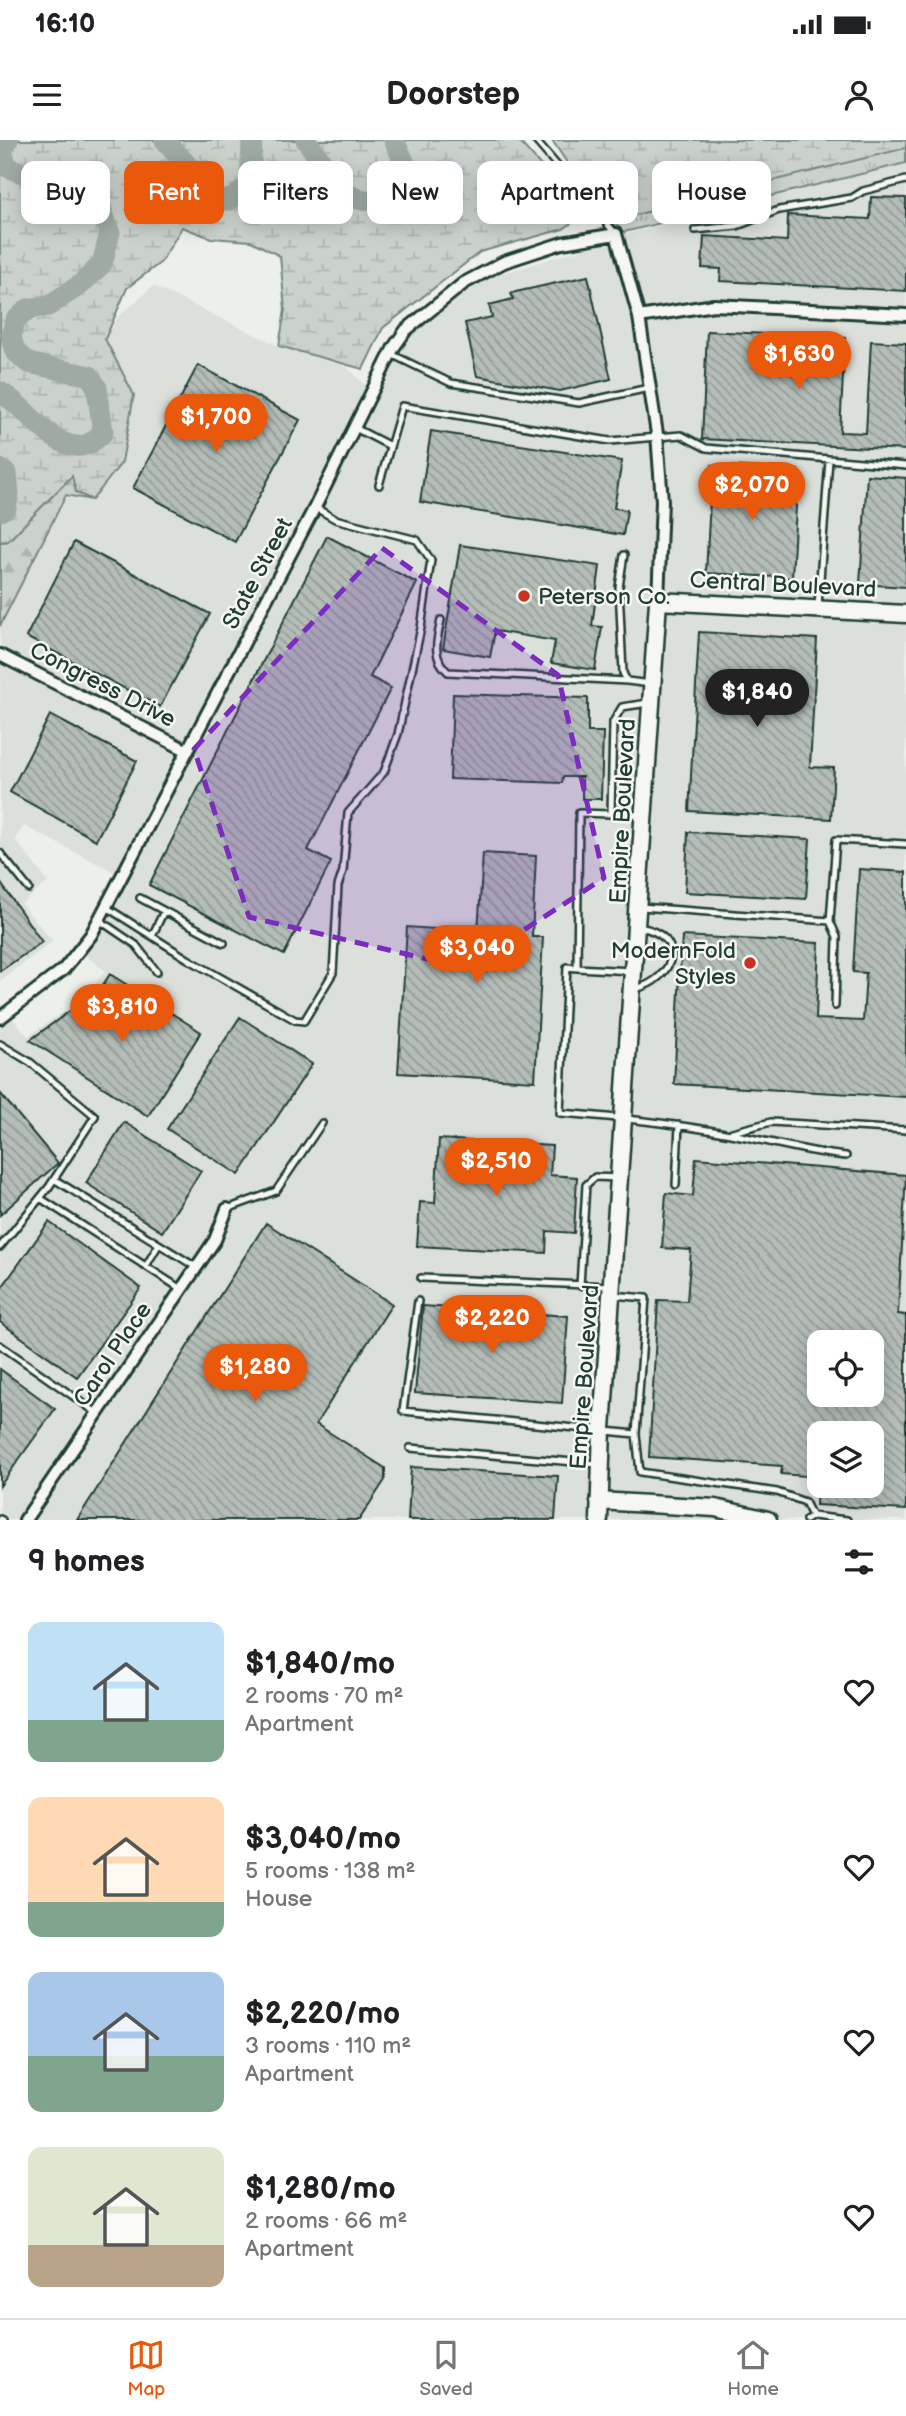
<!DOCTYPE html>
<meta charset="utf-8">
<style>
:root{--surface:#fff;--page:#f6f6f6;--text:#202124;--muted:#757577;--line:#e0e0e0;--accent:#ea580c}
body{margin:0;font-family:"Balsamiq Sans",sans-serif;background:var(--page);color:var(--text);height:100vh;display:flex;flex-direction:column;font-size:26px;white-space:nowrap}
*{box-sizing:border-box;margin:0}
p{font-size:23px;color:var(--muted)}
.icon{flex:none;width:38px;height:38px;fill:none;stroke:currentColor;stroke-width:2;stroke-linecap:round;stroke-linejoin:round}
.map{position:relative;height:1380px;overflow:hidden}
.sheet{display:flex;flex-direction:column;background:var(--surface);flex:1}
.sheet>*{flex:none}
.top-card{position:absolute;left:21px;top:21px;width:864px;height:63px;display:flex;gap:14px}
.buttons{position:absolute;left:807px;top:1190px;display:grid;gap:14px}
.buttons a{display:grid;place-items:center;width:77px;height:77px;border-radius:14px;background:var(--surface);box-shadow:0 4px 18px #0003;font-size:35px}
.price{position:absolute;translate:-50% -60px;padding:0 16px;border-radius:24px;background:var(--accent);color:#fff;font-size:23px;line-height:46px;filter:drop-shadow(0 2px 4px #0008)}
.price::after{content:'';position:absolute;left:50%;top:42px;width:21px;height:16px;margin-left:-10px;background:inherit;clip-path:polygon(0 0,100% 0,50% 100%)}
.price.active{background:#222;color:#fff}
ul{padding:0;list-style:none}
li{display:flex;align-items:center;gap:21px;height:175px;padding:0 28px}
li span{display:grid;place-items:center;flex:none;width:196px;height:140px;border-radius:14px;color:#555}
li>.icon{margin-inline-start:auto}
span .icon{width:84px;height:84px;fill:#fffc;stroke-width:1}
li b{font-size:30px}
h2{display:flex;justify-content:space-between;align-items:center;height:84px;padding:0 28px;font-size:30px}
.pill{padding:0 24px;border-radius:14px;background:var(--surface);box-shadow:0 4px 18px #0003;font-size:24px;line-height:63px}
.pill.active{background:var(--accent);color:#fff}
.status{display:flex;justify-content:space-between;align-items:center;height:49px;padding:0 35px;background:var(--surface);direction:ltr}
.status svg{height:19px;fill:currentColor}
header{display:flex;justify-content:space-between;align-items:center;height:91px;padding:0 28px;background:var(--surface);font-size:32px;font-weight:700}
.dock{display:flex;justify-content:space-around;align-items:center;height:98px;border-top:2px solid var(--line);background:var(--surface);font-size:19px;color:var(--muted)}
.dock a{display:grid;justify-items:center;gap:4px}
.dock .active{color:var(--accent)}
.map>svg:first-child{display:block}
</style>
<div class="status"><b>16:10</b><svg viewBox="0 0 49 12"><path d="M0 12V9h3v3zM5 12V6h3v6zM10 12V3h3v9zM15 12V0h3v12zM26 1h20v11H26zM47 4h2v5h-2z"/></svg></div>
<header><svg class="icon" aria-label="menu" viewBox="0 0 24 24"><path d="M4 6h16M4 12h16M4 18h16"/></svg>Doorstep<svg class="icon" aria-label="person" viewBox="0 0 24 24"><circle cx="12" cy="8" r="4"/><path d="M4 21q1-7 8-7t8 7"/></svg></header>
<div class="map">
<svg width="906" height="1380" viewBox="0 0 906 1380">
<defs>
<pattern id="grass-tufts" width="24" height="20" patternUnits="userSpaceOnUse" patternTransform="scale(1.75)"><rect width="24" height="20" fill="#cbd2cc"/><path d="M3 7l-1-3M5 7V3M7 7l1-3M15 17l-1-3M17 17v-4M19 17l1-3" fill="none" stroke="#aeb5b0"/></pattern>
<pattern id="forest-firs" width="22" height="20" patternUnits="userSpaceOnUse" patternTransform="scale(1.75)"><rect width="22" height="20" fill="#cbd2cc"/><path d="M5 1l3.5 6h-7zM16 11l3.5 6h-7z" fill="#aeb5b0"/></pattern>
<pattern id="wetland-marsh" width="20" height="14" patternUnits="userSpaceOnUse" patternTransform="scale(1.75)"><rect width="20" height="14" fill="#cbd2cc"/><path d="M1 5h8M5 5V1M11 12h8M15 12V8" fill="none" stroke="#aeb5b0"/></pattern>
<pattern id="building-back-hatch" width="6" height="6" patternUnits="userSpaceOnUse" patternTransform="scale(1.75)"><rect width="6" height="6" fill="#b4bdb8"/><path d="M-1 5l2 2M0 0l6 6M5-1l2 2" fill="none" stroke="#929b96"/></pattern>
</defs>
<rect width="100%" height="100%" fill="#edefea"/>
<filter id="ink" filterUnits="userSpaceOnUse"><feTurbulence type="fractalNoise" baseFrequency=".0143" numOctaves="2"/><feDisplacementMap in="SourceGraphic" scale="14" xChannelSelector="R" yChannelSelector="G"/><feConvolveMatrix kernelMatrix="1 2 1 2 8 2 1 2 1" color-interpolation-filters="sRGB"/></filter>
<g filter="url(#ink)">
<path fill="#dce0db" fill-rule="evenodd" d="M 906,23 L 906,1380 L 0,1380 L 0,872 L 4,869 L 28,896 L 78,862 L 106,831 L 79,811 L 116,733 L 24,686 L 15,699 L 48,742 L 21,764 L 53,801 L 0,841 L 0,486 L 66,354 L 134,255 L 105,199 L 117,178 L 153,146 L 279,206 L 347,227 L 366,246 L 377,228 L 459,147 L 642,90 ZM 819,1202 L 872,1202 L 872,1255 L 819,1255 ZM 819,1293 L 872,1293 L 872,1346 L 819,1346 Z"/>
<path fill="url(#grass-tufts)" stroke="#758880" stroke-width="2" d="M 621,0 L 906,0 L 906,23 L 616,94 Z"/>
<path fill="url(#forest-firs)" stroke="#758880" stroke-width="2" d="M 73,335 L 76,352 L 92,360 L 66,355 L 0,486 L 0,402 L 8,401 Z"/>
<path fill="url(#wetland-marsh)" stroke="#758880" stroke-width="2" d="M 0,0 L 518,0 L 576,65 L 580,77 L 563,89 L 480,112 L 383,188 L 363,229 L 279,206 L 285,170 L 280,116 L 251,101 L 211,98 L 182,87 L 161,122 L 127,148 L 105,199 L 134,255 L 122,322 L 92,360 L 76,352 L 72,336 L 8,401 L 0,402 Z
M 552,0 L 906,0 L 906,8 L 635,75 L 601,74 Z"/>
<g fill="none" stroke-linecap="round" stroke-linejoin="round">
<path stroke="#9faaa4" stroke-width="21" d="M 165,0 L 219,61 L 232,59 L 250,45 L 252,0
M 306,0 C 316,13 339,49 351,56 C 377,69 397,50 407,28 L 394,0
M 0,252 C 30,267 67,335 103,292 L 97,248 L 90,236 L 28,223 L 15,211 L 11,197 L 15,181 L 28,169 L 48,166 L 80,145 L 102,124 L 110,93 L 99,62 L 69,41 L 27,35 L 7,27 L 2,10 L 8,0
M 0,329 L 7,334 L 9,353 L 6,368 L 0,371"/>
</g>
<path fill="url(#building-back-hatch)" stroke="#1f3d34" stroke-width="2" fill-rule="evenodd" d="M 871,57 L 906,58 L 906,151 L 720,141 L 721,129 L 702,128 L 704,96 L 787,101 L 788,75 L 870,79 Z
M 588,136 L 611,239 L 560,251 L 477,236 L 465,183 L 492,177 L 489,165 L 513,159 L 511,153 Z
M 707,191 L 845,198 L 840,292 L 866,293 L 871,201 L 906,203 L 906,310 L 702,299 Z
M 198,225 L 300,280 L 235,402 L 133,348 Z
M 431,291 L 622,321 L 614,368 L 627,370 L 623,395 L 420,362 Z
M 712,325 L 798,330 L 792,438 L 706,433 Z
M 867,335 L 906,338 L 906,447 L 860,444 Z
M 327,396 L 417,443 L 370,537 L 391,548 L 308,710 L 331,722 L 284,815 L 149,745 Z
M 74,402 L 210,474 L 160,567 L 26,497 Z
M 460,405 L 600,426 L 592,486 L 602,487 L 595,530 L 551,523 L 555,501 L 495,491 L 490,517 L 443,509 Z
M 699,492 L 817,499 L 810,627 L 834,628 L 831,679 L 689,671 Z
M 453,554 L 588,558 L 588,592 L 603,592 L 601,659 L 582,659 L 582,637 L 563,637 L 562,643 L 450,639 Z
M 50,575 L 137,621 L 96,700 L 10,652 Z
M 688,692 L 810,699 L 806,759 L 685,752 Z
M 483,713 L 536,716 L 532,797 L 543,797 L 535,941 L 398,933 L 407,787 L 478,792 Z
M 859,729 L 906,732 L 906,957 L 674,944 L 682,796 L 819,803 L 816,879 L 863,881 L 866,833 L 853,832 Z
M 0,742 L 42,802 L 0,831 Z
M 110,834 L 201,892 L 148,976 L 30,900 L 74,868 L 84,875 Z
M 240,877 L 312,924 L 239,1035 L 167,989 Z
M 0,953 L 58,1023 L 0,1075 Z
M 124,982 L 201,1031 L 162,1092 L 86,1043 Z
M 439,999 L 552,1006 L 550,1035 L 577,1037 L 574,1093 L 547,1091 L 546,1113 L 417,1106 L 420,1062 L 435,1063 Z
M 696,1018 L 906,1035 L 898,1174 L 906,1175 L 906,1370 L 816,1365 L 817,1346 L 872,1346 L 872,1293 L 819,1293 L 819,1337 L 781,1334 L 782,1326 L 649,1317 L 658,1160 L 687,1161 L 691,1110 L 662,1108 L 666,1053 L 693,1056 ZM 819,1202 L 872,1202 L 872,1255 L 819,1255 Z
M 49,1082 L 141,1148 L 77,1237 L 0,1182 L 0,1150 Z
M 266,1083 L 392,1164 L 316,1284 L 385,1328 L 385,1340 L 359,1380 L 77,1380 Z
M 423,1166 L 568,1176 L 562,1263 L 415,1253 Z
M 0,1229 L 55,1269 L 0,1346 Z
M 411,1327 L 558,1336 L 555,1380 L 408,1380 Z"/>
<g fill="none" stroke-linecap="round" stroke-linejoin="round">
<g stroke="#1f3d34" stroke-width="10">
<path id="lane" d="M 535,0 L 615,93
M 695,90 L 737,86 L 779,70 L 852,58 L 863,51 L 906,40
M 391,214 L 451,243 L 579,263 L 649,248
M 355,288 L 390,306
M 379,345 L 402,266 L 610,301 L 681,295 L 706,308 L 906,326
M 624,415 L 619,447 L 623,533 L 627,541 L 651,544
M 818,466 L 829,320
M 441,480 C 437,500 431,517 448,532 L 627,541
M 611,674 L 579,673 L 577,828 L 632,831
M 640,675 L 611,674 L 613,582 L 622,567 L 648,563
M 0,713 L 29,749
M 140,758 L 224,803
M 106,767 L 188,819 L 295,880 L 304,881 L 333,833 L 338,746 L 343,731 L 348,673 L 384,632 L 398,594 L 421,488 L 431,420 L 417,400 L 335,379 L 316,368
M 641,767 L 830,781 L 836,700 L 906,704
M 99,780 L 136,805 L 157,832
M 830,781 L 837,797 L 835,866
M 152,796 L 164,771
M 577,828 L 567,827 L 560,973 C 616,977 670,983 725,993 C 766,1000 805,1012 846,1016
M 635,849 C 675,839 689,796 639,787
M 0,904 L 30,922 L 95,976 L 49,1047 L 0,1107
M 732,992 L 771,982 L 906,990
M 54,1039 L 196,1127
M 676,1045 L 679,985
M 40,1058 L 181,1149
M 227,1069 L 276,1051 L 322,983
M 146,1126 L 159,1104
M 421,1138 L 609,1146
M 580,1146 L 586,1045 L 595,1037 L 618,1038
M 613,1155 L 646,1158 L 636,1294 L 640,1332 L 777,1352 L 805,1362 L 812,1376
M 418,1161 L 403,1271 L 636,1294
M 0,1205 L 97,1273
M 410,1308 L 598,1324
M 0,1379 L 2,1380
M 806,1380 L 812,1376 L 847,1380"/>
</g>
<g stroke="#1f3d34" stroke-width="16">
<path id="street" d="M 639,177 L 714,165 L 906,175
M 0,515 L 188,611
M 0,878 L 64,829 L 91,795 L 315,367 L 394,207 L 406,190 L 464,143 L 504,122 L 562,103 L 616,94 L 639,177 L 657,294 L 662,361 L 658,461
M 25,1380 L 215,1100 L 227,1069"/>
</g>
<g stroke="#1f3d34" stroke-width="21">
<path id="secondary" d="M 599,1361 L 715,1368 L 768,1380
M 599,1380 L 602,1289 L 658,461 L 906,474"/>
</g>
<use href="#lane" stroke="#f6f6f2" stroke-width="5"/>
<use href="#street" stroke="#f6f6f2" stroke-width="10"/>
<use href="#secondary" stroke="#f6f6f2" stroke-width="16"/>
</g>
</g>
<path fill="#7b2cbf" fill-opacity="0.2" stroke="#7b2cbf" stroke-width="5" stroke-dasharray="14 9" stroke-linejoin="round" d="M 382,408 L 558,535 L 604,738 L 465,828 L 249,777 L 194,609 Z"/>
<g fill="#c8321e" stroke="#f6f6f2" stroke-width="2.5">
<circle cx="524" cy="456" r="7"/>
<circle cx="750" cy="823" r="7"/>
</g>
<g text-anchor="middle" stroke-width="5" stroke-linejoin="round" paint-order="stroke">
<g font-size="23" fill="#1f3d34" stroke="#f6f6f2">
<text transform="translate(257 433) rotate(-62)" y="8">State Street</text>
<text transform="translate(783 444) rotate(3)" y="8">Central Boulevard</text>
<text transform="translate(103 544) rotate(27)" y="8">Congress Drive</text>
<text transform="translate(622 671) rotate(-87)" y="8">Empire Boulevard</text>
<text transform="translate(112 1214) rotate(-56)" y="8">Carol Place</text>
<text transform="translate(584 1237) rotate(-86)" y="8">Empire Boulevard</text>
</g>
<g font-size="23" fill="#1f3d34" stroke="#f6f6f2" text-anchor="start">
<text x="538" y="464">Peterson Co.</text>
<text x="736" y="818" text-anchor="end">ModernFold<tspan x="736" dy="26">Styles</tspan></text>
</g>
</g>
</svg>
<div class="buttons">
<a><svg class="icon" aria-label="locate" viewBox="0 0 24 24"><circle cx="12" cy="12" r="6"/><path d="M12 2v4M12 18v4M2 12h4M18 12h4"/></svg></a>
<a><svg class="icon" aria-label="layers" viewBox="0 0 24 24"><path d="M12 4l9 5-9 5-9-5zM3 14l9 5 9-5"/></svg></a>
</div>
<b class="price" style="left:799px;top:251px">$1,630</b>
<b class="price" style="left:216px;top:314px">$1,700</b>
<b class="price" style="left:752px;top:382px">$2,070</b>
<b class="price active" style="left:757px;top:589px">$1,840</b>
<b class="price" style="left:477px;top:845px">$3,040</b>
<b class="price" style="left:122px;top:904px">$3,810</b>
<b class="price" style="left:496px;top:1058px">$2,510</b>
<b class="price" style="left:492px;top:1215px">$2,220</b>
<b class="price" style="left:255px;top:1264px">$1,280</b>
<div class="top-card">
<a class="pill">Buy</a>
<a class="pill active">Rent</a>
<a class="pill">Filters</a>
<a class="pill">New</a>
<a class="pill">Apartment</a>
<a class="pill">House</a>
</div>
</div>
<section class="sheet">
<h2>9 homes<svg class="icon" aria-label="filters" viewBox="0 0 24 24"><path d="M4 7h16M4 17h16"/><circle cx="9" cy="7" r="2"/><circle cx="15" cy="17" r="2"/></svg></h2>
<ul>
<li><span style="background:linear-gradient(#bfe0f5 70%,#7fa58c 0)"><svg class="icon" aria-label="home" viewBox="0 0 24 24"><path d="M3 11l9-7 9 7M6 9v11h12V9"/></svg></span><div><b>$1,840/mo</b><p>2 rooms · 70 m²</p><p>Apartment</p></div><svg class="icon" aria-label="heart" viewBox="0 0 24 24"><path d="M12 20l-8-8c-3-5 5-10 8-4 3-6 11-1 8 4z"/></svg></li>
<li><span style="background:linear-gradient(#ffd9b3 75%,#7fa58c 0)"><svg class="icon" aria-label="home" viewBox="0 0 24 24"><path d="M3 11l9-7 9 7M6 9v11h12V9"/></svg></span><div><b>$3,040/mo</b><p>5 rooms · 138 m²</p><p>House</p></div><svg class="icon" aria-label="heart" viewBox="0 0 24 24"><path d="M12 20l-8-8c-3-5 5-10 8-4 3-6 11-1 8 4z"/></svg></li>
<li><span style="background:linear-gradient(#a9c7e8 60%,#7fa58c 0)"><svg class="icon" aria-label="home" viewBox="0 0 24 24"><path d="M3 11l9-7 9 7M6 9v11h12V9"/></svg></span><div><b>$2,220/mo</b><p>3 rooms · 110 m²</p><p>Apartment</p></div><svg class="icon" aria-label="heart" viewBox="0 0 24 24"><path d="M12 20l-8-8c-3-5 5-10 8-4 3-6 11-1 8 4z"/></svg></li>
<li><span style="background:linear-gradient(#dfe7d0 70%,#b9a48a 0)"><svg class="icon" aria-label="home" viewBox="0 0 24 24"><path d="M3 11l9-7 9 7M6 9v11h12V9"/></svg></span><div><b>$1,280/mo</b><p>2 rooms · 66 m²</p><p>Apartment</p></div><svg class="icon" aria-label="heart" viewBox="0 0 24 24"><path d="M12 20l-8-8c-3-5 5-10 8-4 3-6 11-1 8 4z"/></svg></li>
</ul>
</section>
<nav class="dock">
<a class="active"><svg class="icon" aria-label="map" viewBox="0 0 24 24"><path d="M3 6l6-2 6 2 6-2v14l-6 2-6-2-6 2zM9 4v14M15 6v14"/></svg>Map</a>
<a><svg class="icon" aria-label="saved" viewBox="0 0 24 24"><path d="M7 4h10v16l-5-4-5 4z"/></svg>Saved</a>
<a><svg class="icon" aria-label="home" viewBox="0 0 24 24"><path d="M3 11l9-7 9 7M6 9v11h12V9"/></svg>Home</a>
</nav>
